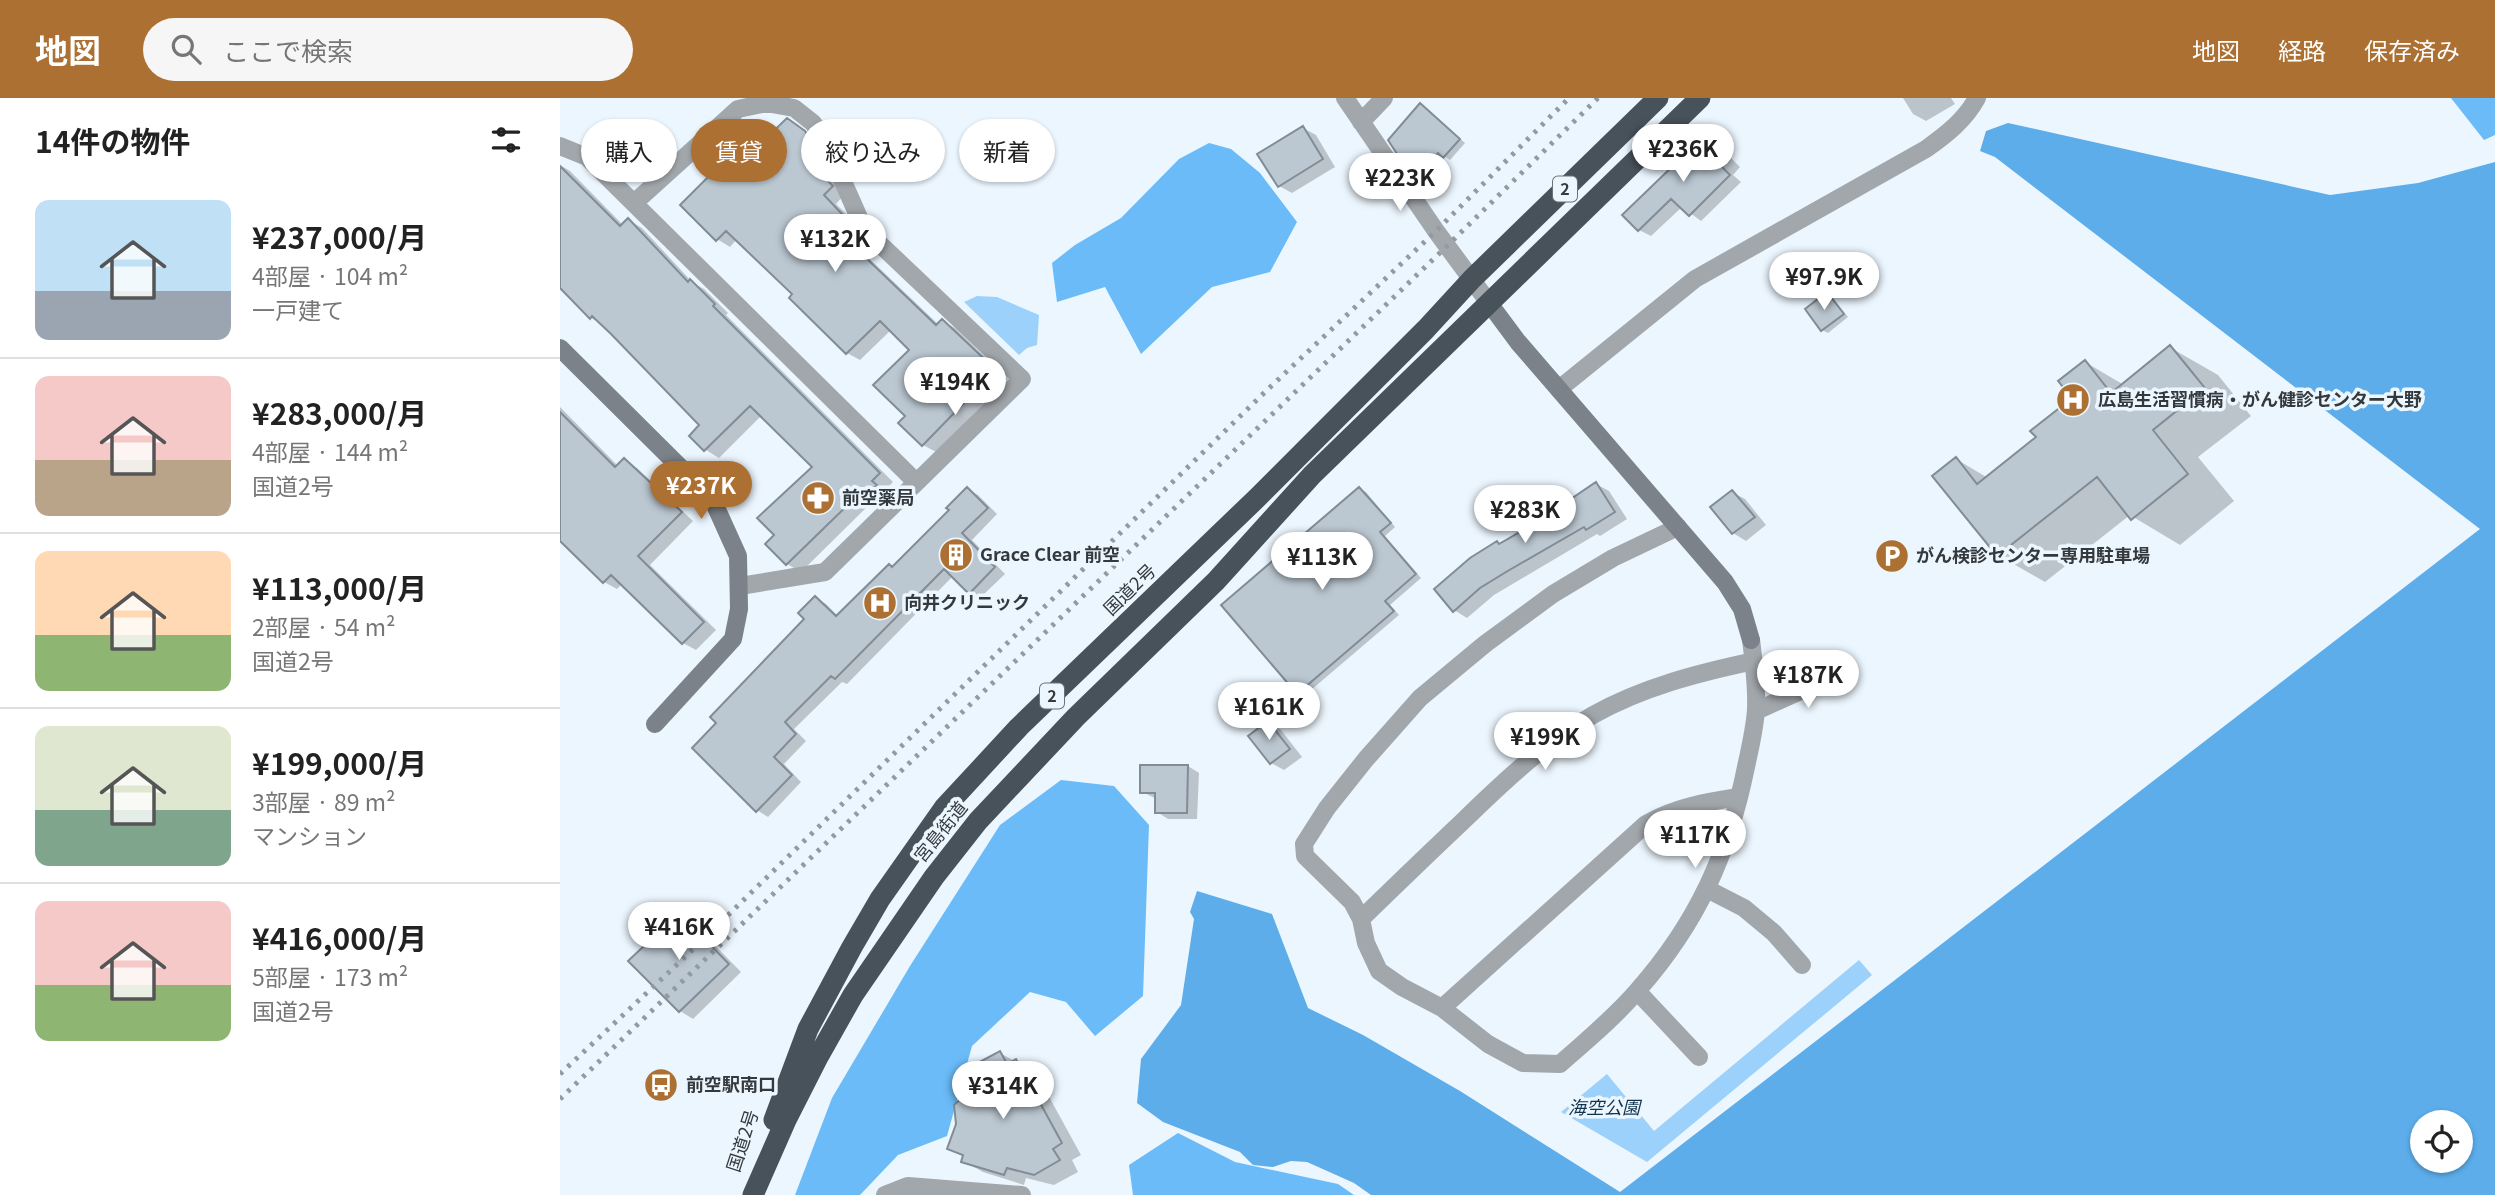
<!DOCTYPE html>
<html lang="ja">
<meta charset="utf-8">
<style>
:root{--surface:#fff;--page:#f6f6f6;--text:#222;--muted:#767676;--line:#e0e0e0;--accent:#ac7033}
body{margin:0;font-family:Georgia,"Noto Sans JP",serif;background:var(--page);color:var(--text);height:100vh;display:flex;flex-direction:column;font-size:26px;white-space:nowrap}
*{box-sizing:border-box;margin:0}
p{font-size:23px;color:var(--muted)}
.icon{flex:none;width:38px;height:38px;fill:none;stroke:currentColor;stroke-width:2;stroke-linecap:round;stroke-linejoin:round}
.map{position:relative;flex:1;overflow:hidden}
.details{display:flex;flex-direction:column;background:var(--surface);width:560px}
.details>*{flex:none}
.hud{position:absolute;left:21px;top:21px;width:665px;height:63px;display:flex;gap:14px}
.controls{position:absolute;left:1850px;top:1012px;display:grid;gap:14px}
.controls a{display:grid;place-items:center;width:63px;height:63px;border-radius:50%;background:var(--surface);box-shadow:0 2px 5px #0004;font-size:35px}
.price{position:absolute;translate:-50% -60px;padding:0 16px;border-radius:24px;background:#fff;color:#222;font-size:23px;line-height:46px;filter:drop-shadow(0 2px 4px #0008)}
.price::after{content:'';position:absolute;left:50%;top:42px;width:21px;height:16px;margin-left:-10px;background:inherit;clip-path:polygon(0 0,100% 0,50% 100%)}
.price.on{background:var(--accent);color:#fff}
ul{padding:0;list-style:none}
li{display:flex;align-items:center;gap:21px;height:175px;padding:0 35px}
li+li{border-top:2px solid var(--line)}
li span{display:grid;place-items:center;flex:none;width:196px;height:140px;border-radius:14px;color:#555}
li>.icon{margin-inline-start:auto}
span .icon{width:84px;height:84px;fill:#fffc;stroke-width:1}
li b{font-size:30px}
h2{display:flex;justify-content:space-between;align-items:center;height:84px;padding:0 35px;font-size:30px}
.tag{padding:0 24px;border-radius:32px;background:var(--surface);box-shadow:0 2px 5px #0004;font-size:24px;line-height:63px}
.tag.on{background:var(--accent);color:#fff}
header{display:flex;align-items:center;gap:42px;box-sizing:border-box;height:98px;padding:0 35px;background:var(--accent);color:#fff}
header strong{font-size:33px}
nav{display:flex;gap:38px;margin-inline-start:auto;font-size:24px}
.search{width:490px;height:63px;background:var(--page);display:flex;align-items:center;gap:18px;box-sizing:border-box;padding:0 24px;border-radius:38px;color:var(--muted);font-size:26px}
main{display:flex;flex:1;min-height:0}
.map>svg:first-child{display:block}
</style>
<header>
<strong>地図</strong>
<div class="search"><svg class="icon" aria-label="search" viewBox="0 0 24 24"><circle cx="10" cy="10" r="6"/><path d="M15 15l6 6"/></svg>ここで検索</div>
<nav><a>地図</a><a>経路</a><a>保存済み</a></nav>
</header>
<main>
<section class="details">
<h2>14件の物件<svg class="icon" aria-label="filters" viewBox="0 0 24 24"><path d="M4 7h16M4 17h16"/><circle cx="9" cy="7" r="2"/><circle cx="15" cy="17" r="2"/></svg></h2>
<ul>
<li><span style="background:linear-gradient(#bfe0f5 65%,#9aa5b1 0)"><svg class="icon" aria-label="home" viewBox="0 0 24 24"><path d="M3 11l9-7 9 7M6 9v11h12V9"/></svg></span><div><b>¥237,000/月</b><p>4部屋 · 104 m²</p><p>一戸建て</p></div></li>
<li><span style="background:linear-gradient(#f6c9c9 60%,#b9a48a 0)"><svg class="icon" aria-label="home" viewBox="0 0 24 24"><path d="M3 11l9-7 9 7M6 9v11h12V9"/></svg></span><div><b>¥283,000/月</b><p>4部屋 · 144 m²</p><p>国道2号</p></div></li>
<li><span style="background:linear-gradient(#ffd9b3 60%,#8fb573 0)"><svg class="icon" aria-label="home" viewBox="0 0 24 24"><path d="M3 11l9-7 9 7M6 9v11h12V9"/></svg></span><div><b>¥113,000/月</b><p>2部屋 · 54 m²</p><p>国道2号</p></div></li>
<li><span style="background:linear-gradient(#dfe7d0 60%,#7fa58c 0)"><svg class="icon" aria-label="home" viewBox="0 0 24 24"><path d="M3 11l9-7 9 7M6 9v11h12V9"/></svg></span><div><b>¥199,000/月</b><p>3部屋 · 89 m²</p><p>マンション</p></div></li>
<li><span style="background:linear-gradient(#f6c9c9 60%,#8fb573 0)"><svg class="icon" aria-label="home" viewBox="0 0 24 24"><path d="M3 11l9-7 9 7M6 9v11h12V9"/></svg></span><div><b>¥416,000/月</b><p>5部屋 · 173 m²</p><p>国道2号</p></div></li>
</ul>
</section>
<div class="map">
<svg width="1935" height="1097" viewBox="0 0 1935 1097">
<rect width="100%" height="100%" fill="#ecf6fe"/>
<path fill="#9cd1fb" d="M 417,198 L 437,199 L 479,217 L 477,247 L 467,250 L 459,257 L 404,204 Z
M 1299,862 L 1312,877 L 1087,1064 L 1001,1014 L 1047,976 L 1094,1033 Z"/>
<path fill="#6abbf8" d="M 1891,0 L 1935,0 L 1935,37 L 1924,42 Z
M 649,45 L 671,51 L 700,75 L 737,124 L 710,174 L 652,189 L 581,256 L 545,189 L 497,204 L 492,165 L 515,147 L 561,120 L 619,61 Z
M 501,682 L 554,688 L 589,727 L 583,898 L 535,938 L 506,904 L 470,894 L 412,948 L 387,1038 L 338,1057 L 300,1097 L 235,1097 L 272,1000 L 350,868 L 440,727 Z
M 618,1035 L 675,1064 L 778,1086 L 794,1097 L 573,1097 L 569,1067 Z"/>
<path fill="#5cadea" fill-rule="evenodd" d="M 1448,25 L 1770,97 L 1858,85 L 1935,64 L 1935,1097 L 811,1097 L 794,1085 L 747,1064 L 731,1063 L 713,1069 L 693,1067 L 680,1054 L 603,1024 L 577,1005 L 581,961 L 621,907 L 634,821 L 630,814 L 637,793 L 712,816 L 748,910 L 803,937 L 900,993 L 1060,1094 L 1920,431 L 1435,59 L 1420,53 L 1426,33 ZM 1862,1024 L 1900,1024 L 1900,1062 L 1862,1062 Z"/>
<path fill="#0003" d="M 1343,0 L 1391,0 L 1395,6 L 1366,23 L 1353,16 Z
M 866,11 L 905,45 L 890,62 L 884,58 L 865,80 L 859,76 Z
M 229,22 L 257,42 L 266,55 L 259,62 L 278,81 L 284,97 L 276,106 L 294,124 L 290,129 L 300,139 L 294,146 L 379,227 L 382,223 L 395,230 L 448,281 L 376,354 L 363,347 L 347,318 L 351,252 L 331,232 L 300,262 L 287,255 L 232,200 L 235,196 L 177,141 L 170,149 L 157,141 L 157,80 L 192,44 L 200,49 Z
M 743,30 L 756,37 L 775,69 L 732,95 L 719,88 Z
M 1145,40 L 1157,46 L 1180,69 L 1173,77 L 1181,84 L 1141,123 L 1122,109 L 1091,138 L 1079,132 Z
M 0,67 L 10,73 L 63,127 L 68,122 L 82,130 L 133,185 L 144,191 L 168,215 L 166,217 L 333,384 L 325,392 L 329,396 L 317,408 L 311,405 L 241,474 L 227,466 L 217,437 L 254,369 L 202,317 L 159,360 L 146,352 L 131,338 L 142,327 L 44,227 L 31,220 L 0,188 Z
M 1267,196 L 1273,200 L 1288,219 L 1268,235 L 1262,232 Z
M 1611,250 L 1658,277 L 1691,318 L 1638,359 L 1674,403 L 1620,447 L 1570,417 L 1485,484 L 1438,457 L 1375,378 L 1396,361 L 1428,380 L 1478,340 L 1514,300 L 1525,264 L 1564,287 Z
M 0,309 L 58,368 L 64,362 L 77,370 L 133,423 L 90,467 L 156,532 L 136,552 L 123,545 L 63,485 L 57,491 L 44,484 L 0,440 Z
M 1036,386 L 1049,393 L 1067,421 L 1040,438 L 1037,436 L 934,497 L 907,520 L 894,512 L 940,447 L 978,425 Z
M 407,391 L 418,397 L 437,416 L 412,442 L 445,476 L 420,500 L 410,494 L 393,478 L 287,586 L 282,584 L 234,631 L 246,643 L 224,666 L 241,684 L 208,719 L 197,712 L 247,521 L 255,500 L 266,506 L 278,518 L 333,470 L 391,412 Z
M 800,391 L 806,394 L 835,429 L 825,438 L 861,480 L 830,507 L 839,517 L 744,598 L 738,594 Z
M 1172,394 L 1185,401 L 1206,427 L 1186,443 L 1173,435 Z
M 708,625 L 721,632 L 742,659 L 724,672 L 711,665 Z
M 628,668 L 639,675 L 637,721 L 608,721 L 597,714 L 597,701 L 582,694 Z
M 119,817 L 132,824 L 181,874 L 133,921 L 120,913 Z
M 440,955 L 476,975 L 521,1057 L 512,1062 L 518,1074 L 494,1087 L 466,1080 L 464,1087 L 423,1074 L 403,1063 L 404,1059 L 389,1051 L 406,998 Z"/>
<path fill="#bbc7d1" stroke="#818c96" stroke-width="2" d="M 860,5 L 900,41 L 883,60 L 878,55 L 858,78 L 843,65 L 828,42 Z
M 227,20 L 245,33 L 254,47 L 247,54 L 265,72 L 267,75 L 263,78 L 273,88 L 264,97 L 282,116 L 278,120 L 289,131 L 282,137 L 376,227 L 382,221 L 436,272 L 362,348 L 338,325 L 345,318 L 313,287 L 349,252 L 320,223 L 286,256 L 229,200 L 232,196 L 166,133 L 156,143 L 120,107 L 152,75 L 156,78 L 192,42 L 198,48 Z
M 743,28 L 763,61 L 718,89 L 697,56 Z
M 1145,37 L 1169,62 L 1162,69 L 1170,77 L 1129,118 L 1111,101 L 1078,133 L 1062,117 Z
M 0,68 L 60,128 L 68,120 L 128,184 L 130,181 L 155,206 L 153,208 L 320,375 L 312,383 L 317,387 L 302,402 L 297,398 L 226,467 L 205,446 L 214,437 L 197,420 L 252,369 L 190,308 L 144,353 L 129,338 L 139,327 L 51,236 L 32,218 L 30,221 L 0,190 Z
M 1267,194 L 1284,216 L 1261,233 L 1245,211 Z
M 1610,247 L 1645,290 L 1593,332 L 1628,376 L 1571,422 L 1537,379 L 1437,458 L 1372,378 L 1396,359 L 1417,386 L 1476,339 L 1470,333 L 1512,300 L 1498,283 L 1525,262 L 1551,295 Z
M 0,314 L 55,369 L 64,360 L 122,414 L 78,458 L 144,524 L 122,546 L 51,477 L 43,485 L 0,443 Z
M 1036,384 L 1055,414 L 1026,432 L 1024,429 L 946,474 L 920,490 L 893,514 L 874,491 L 910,460 L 937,443 L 939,446 L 977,424 Z
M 407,389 L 428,410 L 402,435 L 435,469 L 409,496 L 384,471 L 275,581 L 271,578 L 225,624 L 236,636 L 214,659 L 232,677 L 196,714 L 132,650 L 156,625 L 150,619 L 244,521 L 238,515 L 255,498 L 276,518 L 329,466 L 332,469 L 389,412 L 386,410 Z
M 799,389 L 831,425 L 820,434 L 856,476 L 825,503 L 834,513 L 737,596 L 661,507 Z
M 1172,392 L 1195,419 L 1172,436 L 1150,409 Z
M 708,623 L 730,651 L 710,666 L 688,638 Z
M 580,667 L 628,667 L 627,715 L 595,715 L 595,695 L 580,695 Z
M 119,815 L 169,866 L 119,914 L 68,863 Z
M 440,953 L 447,966 L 456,961 L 502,1045 L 493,1051 L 500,1062 L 474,1077 L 447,1070 L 444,1077 L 401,1064 L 403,1057 L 387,1051 L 396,1026 L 394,1007 L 404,998 L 405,988 L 411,981 L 414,967 Z"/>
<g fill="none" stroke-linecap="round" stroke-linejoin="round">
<path stroke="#a2a7ac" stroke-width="18" d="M 785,0 L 876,133 L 929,205
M 801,24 L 824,0
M 0,48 L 27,59 L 356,384
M 74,105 L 178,11 L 206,5 L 234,10 L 253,25 L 265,43 L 304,131 L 462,281 L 265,474 L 180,488
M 999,291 L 1135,181 L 1366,51 C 1387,36 1405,22 1417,0
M 1118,429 L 1053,460 L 993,496 L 925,546 L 860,600 L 806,661 L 767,710 L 744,746 L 745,758 L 792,804 L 801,821 L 806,845 L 819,873 L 842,889 L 882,910 L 928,946 L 963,965 L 1000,966 C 1026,943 1055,919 1078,892 C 1137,825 1168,757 1186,669 C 1190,650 1195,630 1196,611 C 1197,588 1194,565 1191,542
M 1196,613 L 1258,585 L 1276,571
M 1147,791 L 1184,810 L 1214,835 L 1242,867
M 801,821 C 834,789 867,757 901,725 C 942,685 983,646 1033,617 C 1083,589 1138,575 1194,563
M 1077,893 L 1139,959
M 882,910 L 1086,726 C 1116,709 1146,704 1179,699
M 325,1097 L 348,1088 L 462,1097"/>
<path stroke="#7b8289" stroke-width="18" d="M 929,205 L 958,244 L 1165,484 L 1182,511 L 1191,542
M 0,250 L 138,387 L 155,407 L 178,458 L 179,511 L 173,541 L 95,626"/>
<path stroke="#48525b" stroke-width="21" d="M 214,1022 L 248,931 L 292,849 L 320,801 L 384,710 L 459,629 L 697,400 L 866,231 L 912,181 L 1098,0
M 193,1097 L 226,1022 L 258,959 L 293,897 L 374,779 L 418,723 L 516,619 L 656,483 L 752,377 L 1140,0"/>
<path stroke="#939aa0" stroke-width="5" stroke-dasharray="3.5 7" stroke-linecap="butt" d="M 0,976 L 123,861 L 705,294 L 876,133 L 1009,0
M 0,1001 L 887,148 L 1038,0"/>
</g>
<defs>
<g id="hospital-disc" transform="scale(1.75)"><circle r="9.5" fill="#ac7033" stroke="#ecf6fe"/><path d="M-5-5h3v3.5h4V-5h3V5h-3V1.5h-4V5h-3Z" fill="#fff"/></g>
<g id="pharmacy-disc" transform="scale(1.75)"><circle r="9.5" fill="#ac7033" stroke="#ecf6fe"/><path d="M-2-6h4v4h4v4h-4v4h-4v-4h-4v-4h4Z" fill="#fff"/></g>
<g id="building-disc" transform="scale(1.75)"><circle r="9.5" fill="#ac7033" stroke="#ecf6fe"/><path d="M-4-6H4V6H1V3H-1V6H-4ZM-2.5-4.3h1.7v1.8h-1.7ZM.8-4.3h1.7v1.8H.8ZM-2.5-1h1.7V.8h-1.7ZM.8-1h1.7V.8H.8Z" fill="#fff"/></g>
<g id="parking-disc" transform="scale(1.75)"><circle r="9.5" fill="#ac7033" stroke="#ecf6fe"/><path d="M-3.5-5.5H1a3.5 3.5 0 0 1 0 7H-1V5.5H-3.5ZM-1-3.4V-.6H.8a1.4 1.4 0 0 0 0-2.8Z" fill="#fff"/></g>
<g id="bus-disc" transform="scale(1.75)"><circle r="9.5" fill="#ac7033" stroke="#ecf6fe"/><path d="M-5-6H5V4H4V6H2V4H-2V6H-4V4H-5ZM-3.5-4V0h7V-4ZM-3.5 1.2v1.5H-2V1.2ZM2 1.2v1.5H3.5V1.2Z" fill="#fff"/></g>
</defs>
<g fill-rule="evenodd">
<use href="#hospital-disc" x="1513" y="302"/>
<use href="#pharmacy-disc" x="258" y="400"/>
<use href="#building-disc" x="396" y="457"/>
<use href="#parking-disc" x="1332" y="458"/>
<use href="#hospital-disc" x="320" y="505"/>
<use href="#bus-disc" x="101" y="987"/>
</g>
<g text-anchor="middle" stroke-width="7" stroke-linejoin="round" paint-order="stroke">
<g fill="#ecf6fe" stroke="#6b7277" stroke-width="2">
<rect x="993" y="78.5" width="24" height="25" rx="5"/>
<rect x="480" y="585.5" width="24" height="25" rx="5"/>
</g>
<g font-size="16" font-weight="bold" fill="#34393d">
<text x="1005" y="97">2</text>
<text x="492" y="604">2</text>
</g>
<g font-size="18" font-weight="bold" fill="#34393d" stroke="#ecf6fe" text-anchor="start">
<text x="1538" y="308">広島生活習慣病・がん健診センター大野</text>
<text x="282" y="406">前空薬局</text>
<text x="420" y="463">Grace Clear 前空</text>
<text x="1356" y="464">がん検診センター専用駐車場</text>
<text x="344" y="511">向井クリニック</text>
<text x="126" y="993">前空駅南口</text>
</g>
<g font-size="18" fill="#34393d" stroke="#ecf6fe">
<text transform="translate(570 492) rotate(-44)" y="6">国道2号</text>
<text transform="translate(381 734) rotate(-51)" y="6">宮島街道</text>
<text transform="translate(183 1043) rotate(-72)" y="6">国道2号</text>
</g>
<g font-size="18" font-style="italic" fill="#11344d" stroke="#ecf6fe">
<text x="1044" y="1016">海空公園</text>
</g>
</g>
</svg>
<div class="controls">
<a><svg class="icon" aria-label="locate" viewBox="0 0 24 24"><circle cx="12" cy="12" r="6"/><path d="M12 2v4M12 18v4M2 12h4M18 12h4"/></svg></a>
</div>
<b class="price" style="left:1123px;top:86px">¥236K</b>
<b class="price" style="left:840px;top:115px">¥223K</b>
<b class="price" style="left:275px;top:176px">¥132K</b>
<b class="price" style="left:1264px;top:214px">¥97.9K</b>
<b class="price" style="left:395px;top:319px">¥194K</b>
<b class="price on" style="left:141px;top:423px">¥237K</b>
<b class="price" style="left:965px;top:447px">¥283K</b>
<b class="price" style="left:762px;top:494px">¥113K</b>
<b class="price" style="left:1248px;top:612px">¥187K</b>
<b class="price" style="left:709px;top:644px">¥161K</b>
<b class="price" style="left:985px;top:674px">¥199K</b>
<b class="price" style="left:1135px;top:772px">¥117K</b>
<b class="price" style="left:119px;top:864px">¥416K</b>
<b class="price" style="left:443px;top:1023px">¥314K</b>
<div class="hud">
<a class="tag">購入</a>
<a class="tag on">賃貸</a>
<a class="tag">絞り込み</a>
<a class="tag">新着</a>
</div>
</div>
</main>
